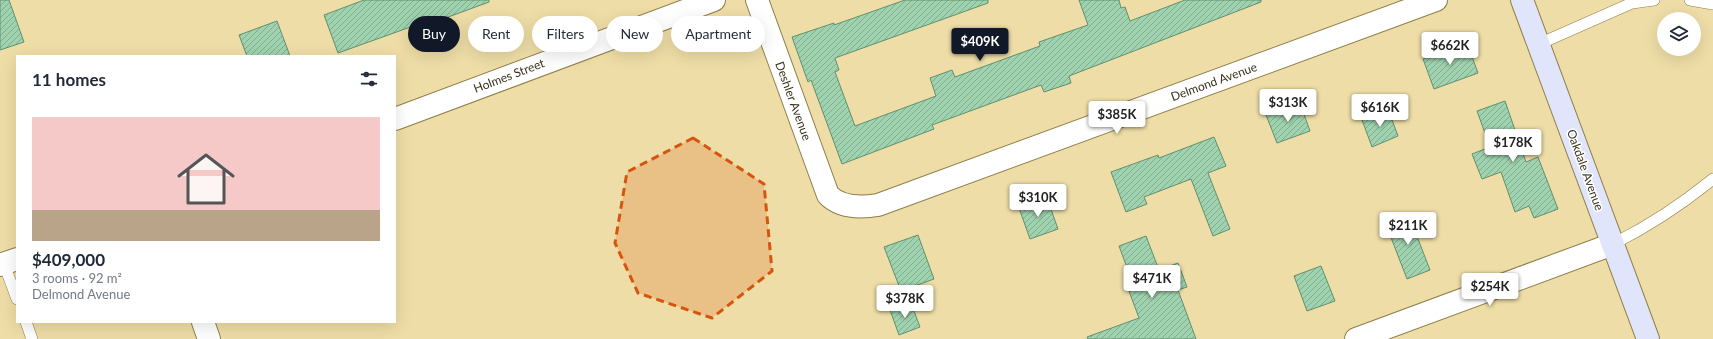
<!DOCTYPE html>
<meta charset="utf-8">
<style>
:root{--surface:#fff;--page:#f2f2f3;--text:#1f2937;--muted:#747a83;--accent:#111827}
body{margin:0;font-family:Lato,sans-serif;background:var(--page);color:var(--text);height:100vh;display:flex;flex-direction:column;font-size:15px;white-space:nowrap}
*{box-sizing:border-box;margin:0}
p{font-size:13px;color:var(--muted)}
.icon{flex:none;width:22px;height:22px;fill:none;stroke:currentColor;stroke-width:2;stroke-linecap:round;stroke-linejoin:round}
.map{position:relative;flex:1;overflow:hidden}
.sheet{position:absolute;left:16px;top:55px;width:380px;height:268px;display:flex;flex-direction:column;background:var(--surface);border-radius:0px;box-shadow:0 4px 16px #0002}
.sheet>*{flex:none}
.banner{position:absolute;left:408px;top:16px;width:380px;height:36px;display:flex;gap:8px}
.tools{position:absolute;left:1657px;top:12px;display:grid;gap:8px}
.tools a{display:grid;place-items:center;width:44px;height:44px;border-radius:50%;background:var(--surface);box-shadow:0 4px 16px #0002;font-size:20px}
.price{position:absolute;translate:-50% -34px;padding:0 9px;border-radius:4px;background:#fff;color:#222;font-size:13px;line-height:26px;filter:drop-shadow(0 1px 2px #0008)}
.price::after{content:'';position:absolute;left:50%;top:24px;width:12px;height:9px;margin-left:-6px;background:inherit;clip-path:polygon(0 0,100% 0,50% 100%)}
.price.active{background:var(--accent);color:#fff}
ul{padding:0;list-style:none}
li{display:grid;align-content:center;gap:8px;height:212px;padding:0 16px}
li span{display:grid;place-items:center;height:124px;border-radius:0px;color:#555}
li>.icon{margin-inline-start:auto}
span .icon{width:72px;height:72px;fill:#fffc;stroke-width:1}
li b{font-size:17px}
h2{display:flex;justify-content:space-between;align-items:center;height:48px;padding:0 16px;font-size:17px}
.pill{padding:0 14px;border-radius:18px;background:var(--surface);box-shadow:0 4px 16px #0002;font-size:14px;line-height:36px}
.pill.active{background:var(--accent);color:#fff}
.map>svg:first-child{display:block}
</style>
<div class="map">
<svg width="1713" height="339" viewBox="0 0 1713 339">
<defs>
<pattern id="building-hatch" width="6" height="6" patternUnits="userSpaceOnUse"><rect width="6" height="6" fill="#9fd2ae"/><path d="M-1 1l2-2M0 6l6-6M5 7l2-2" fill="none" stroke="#83ab8d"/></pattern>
</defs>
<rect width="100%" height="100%" fill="#eedda6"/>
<path fill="url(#building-hatch)" stroke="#60906f" d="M 0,0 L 9,0 L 24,42 L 0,50 Z
M 364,0 L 489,0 L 489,2 L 432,23 L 430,20 L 338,53 L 324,15 Z
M 905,0 L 988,0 L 988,3 L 835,58 L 839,70 L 835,72 L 855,126 L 936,96 L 930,78 L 952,70 L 955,77 L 1040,46 L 1039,42 L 1088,25 L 1079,0 L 1119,0 L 1121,8 L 1125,7 L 1130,21 L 1185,0 L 1261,0 L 1261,2 L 1069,76 L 1071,83 L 1044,92 L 1041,85 L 932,125 L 934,129 L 842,164 L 811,80 L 808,82 L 792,37 L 834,23 L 834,25 Z
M 277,21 L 290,56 L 247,56 L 239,35 Z
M 1467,43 L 1478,73 L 1434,89 L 1423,59 Z
M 1505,101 L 1526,162 L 1538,157 L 1558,209 L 1534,218 L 1529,206 L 1515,212 L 1501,172 L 1482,179 L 1472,154 L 1490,147 L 1477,111 Z
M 1300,103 L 1310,131 L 1277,143 L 1266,115 Z
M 1388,109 L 1398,136 L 1372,147 L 1362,120 Z
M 1214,137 L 1226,166 L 1208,173 L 1230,229 L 1213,236 L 1191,179 L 1144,197 L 1147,204 L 1126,212 L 1111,172 L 1158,155 L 1159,158 Z
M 1047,198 L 1058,229 L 1030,239 L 1019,208 Z
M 1408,213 L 1430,270 L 1407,279 L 1385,222 Z
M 918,235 L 934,279 L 901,291 L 884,247 Z
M 1146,236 L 1159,270 L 1178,263 L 1187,287 L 1178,290 L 1196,339 L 1088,339 L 1087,337 L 1139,318 L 1126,283 L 1132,281 L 1119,246 Z
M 1321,266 L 1335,301 L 1307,311 L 1294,276 Z
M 911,303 L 920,327 L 899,335 L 890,310 Z"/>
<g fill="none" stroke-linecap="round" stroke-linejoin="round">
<g stroke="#8d7e4a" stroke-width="12">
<path id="lane" d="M 1690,0 L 1713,4
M 1539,44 L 1632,3 L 1654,0
M 1613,244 C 1649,226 1681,205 1713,179
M 4,264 L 17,299
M 26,322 L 32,339"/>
</g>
<g stroke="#8d7e4a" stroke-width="24">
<path id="street" d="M 757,0 L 828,195 C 841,208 860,208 878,205 L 1436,0
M 395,119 L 714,0
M 0,265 L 17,259
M 203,322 L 209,339
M 1356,339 L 1613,244"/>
</g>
<g stroke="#8d7e4a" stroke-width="24">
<path id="secondary" d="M 1522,0 L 1648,339"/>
</g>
<use href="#lane" stroke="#fff" stroke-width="11"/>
<use href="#street" stroke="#fff" stroke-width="22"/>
<use href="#secondary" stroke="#e0e5fb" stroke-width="22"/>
</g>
<path fill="#d6550e" fill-opacity="0.2" stroke="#d6550e" stroke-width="3" stroke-dasharray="8 5" stroke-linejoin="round" d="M 693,138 L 764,184 L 772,271 L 712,318 L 638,293 L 615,243 L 627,172 Z"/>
<g text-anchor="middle" stroke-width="3" stroke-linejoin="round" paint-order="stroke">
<g font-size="12" fill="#38321c" stroke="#fff">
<text transform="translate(509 76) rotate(-21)" y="4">Holmes Street</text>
<text transform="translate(1214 82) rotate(-20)" y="4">Delmond Avenue</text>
<text transform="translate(793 101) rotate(70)" y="4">Deshler Avenue</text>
<text transform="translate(1585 170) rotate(70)" y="4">Oakdale Avenue</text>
</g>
</g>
</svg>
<div class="tools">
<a><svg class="icon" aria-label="layers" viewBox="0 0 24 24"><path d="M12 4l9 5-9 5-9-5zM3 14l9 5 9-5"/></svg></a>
</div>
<b class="price active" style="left:980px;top:62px">$409K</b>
<b class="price" style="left:1450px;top:66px">$662K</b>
<b class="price" style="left:1288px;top:123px">$313K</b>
<b class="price" style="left:1380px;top:128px">$616K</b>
<b class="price" style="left:1117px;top:135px">$385K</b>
<b class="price" style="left:1513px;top:163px">$178K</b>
<b class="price" style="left:1038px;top:218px">$310K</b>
<b class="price" style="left:1408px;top:246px">$211K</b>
<b class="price" style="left:1152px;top:299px">$471K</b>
<b class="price" style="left:1490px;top:307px">$254K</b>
<b class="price" style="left:905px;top:319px">$378K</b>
<div class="banner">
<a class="pill active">Buy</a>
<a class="pill">Rent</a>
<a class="pill">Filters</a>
<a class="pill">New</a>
<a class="pill">Apartment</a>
</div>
<section class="sheet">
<h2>11 homes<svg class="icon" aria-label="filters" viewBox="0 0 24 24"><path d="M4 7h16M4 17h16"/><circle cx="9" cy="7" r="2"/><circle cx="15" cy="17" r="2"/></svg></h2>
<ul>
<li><span style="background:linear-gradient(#f6c9c9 75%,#b9a48a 0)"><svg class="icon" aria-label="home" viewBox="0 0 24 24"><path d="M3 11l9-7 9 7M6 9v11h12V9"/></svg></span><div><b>$409,000</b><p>3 rooms · 92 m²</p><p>Delmond Avenue</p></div></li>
</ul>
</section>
</div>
